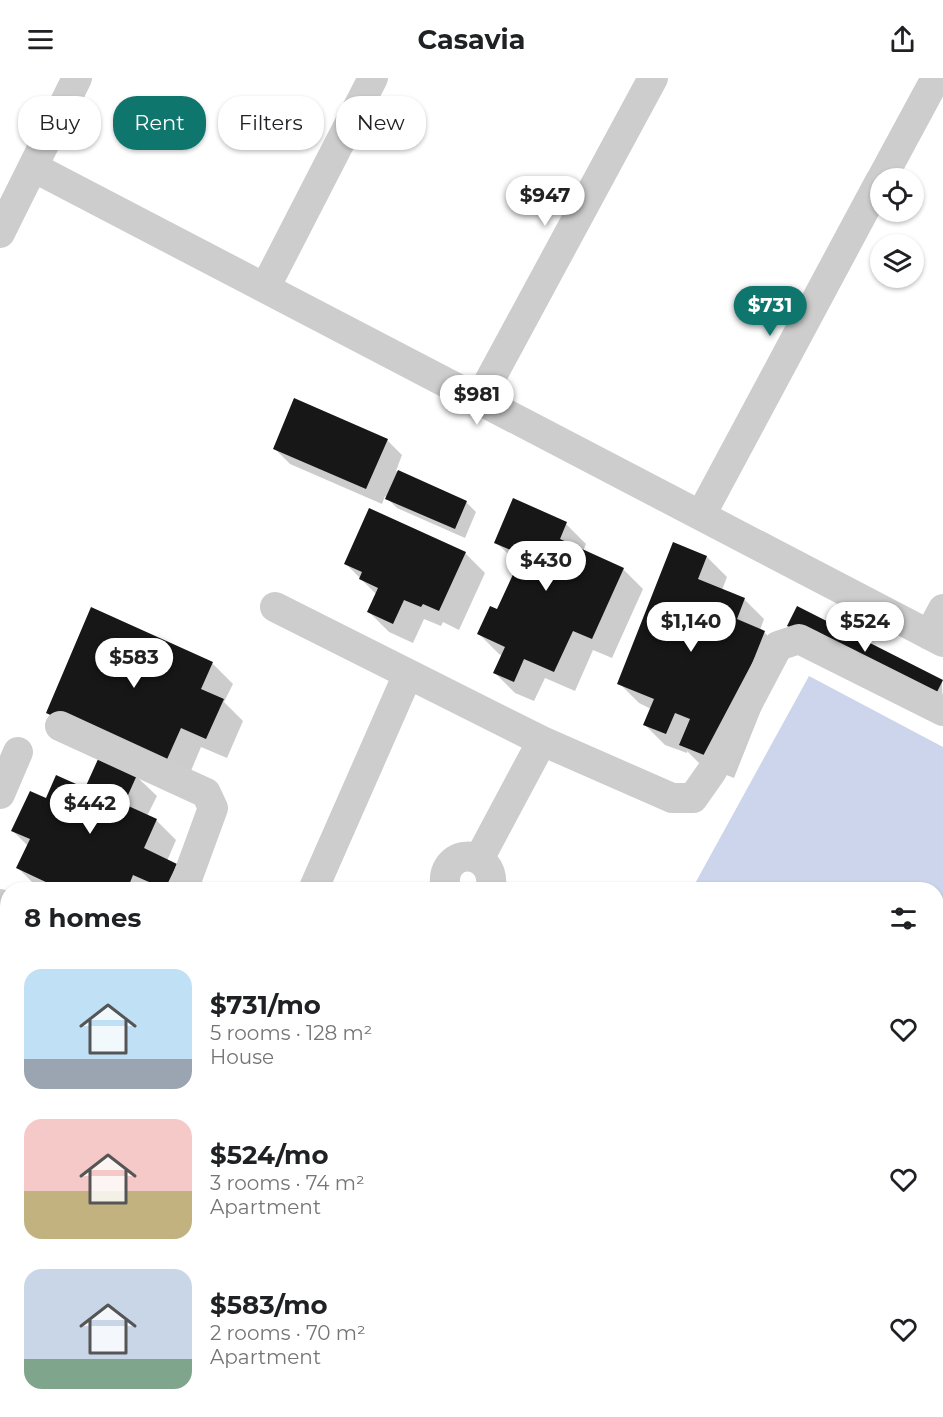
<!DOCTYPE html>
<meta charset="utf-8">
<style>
:root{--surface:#fff;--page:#f6f6f6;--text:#202124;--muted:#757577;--accent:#0f766e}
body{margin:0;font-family:Montserrat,sans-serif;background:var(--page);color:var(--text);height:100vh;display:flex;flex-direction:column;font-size:22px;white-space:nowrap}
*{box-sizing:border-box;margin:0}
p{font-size:20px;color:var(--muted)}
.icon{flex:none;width:33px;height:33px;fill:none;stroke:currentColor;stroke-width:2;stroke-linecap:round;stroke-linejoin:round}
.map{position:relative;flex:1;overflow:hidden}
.panel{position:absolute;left:0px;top:804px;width:944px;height:536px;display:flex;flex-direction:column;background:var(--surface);border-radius:24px 24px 0 0;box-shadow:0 2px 4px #0004}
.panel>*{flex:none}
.top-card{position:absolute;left:18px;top:18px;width:600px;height:54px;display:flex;gap:12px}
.controls{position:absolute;left:870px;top:90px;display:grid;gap:12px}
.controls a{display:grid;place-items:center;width:54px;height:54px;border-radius:50%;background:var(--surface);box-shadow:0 2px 4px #0004;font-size:30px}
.price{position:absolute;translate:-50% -51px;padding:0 14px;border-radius:21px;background:#fff;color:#222;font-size:20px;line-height:39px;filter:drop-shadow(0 2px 3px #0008)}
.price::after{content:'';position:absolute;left:50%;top:36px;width:18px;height:14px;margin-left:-9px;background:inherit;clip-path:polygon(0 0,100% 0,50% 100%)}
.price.on{background:var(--accent);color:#fff}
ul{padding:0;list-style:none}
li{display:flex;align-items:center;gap:18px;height:150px;padding:0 24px}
li span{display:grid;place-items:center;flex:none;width:168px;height:120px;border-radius:18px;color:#555}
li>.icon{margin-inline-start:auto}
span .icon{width:72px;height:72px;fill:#fffc;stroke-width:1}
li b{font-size:26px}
h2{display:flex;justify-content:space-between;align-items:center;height:72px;padding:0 24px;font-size:26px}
.pill{padding:0 21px;border-radius:24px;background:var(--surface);box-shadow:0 2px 4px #0004;font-size:21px;line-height:54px}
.pill.on{background:var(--accent);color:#fff}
header{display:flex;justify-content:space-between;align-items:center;height:78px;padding:0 24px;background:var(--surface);font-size:27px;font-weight:700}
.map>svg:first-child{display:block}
</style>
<header><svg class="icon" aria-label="menu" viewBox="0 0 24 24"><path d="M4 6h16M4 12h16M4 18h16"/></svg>Casavia<svg class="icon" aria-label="share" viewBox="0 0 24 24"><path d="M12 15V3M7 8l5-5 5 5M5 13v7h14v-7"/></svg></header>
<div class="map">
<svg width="943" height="1339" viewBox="0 0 943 1339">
<rect width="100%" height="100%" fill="#fff"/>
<path fill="#ccd5eb" d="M 809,598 L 943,669 L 943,874 L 936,887 L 936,812 L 692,811 Z"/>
<path fill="#0003" d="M 387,362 L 402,377 L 396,393 L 466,424 L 476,434 L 465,460 L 397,430 L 385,418 L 382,426 L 290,386 L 274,370 Z
M 514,422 L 566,446 L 586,466 L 583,473 L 623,491 L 643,511 L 612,580 L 593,572 L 575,613 L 545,600 L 534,623 L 515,615 L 495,595 L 503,578 L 499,576 L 479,556 L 498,533 L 519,486 L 516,484 L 496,464 Z
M 674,466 L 707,479 L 727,499 L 722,512 L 744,521 L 764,541 L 760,552 L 764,554 L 784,574 L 734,700 L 701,687 L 687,673 L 687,675 L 665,667 L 645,647 L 651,631 L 639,625 L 619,605 Z
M 465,475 L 485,495 L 459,552 L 443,544 L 441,548 L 424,541 L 413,565 L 389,554 L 369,534 L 376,516 L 346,486 Z
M 798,530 L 942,604 L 943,634 Z
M 92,531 L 213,586 L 233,606 L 224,624 L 243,643 L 227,680 L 201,669 L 185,707 L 68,654 Z
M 136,698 L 157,718 L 147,738 L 156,742 L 176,762 L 167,783 L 176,787 L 194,812 L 41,812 L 38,810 L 18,790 L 28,768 L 13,753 L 47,722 Z
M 8,912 L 8,1067 L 0,1084 L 0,926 Z"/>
<path fill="#171717" d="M 294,320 L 388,361 L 366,411 L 273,371 Z
M 398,392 L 467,423 L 455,451 L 385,421 Z
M 513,420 L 567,444 L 560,461 L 624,490 L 592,561 L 573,553 L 554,594 L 524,581 L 514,604 L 493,595 L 505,569 L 477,556 L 490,528 L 497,531 L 522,477 L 494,465 Z
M 369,430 L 466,474 L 439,533 L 423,526 L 421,529 L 404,522 L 393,546 L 367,534 L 378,510 L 359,501 L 362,494 L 344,486 Z
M 673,464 L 707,478 L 698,501 L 745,520 L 737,541 L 765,553 L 714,681 L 679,667 L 690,641 L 675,635 L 666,656 L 643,647 L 654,621 L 617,606 Z
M 797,528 L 943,602 L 933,622 L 787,548 Z
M 91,529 L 213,584 L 201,611 L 224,621 L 206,661 L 181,650 L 164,688 L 46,635 Z
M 99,679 L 137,697 L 124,726 L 157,741 L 144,770 L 177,786 L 165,811 L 133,797 L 127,812 L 48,812 L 50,806 L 16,790 L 30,761 L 11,753 L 30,713 L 46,720 L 56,697 L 85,710 Z
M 8,909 L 8,1054 L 0,1051 L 0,924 Z"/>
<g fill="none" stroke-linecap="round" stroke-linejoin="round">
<path stroke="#cdcdcd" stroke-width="30" d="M 33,89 L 943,564
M 882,100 L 936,0
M 0,155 L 77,0
M 265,210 L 373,0
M 479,322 L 653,0
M 701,437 L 880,103
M 275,529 L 542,663 L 672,720 L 693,720 L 712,693 L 778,568 L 799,561 L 943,633
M 929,557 L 943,531
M 60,648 L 206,715 L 213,730 L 183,812
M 0,716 L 18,674
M 479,781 L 542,663
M 313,812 L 408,596
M 446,812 C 436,769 497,766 491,812
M 0,826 L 8,829
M 936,969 L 943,956
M 0,1083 L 8,1086
M 661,1332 L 675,1339
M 128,1339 L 130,1332
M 221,1339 L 224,1332
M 476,1339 L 480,1332
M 745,1339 L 749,1332"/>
<path stroke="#a8a8a8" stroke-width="33" d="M 936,1113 L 943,1100
M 936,1193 L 943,1180
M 817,1339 L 820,1332
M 859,1339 L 863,1332"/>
</g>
</svg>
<div class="controls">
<a><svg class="icon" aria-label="locate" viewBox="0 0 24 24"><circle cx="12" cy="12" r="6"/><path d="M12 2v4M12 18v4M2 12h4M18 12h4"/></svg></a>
<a><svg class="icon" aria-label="layers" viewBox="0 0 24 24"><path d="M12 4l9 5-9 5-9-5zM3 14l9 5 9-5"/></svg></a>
</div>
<b class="price" style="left:545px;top:149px">$947</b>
<b class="price on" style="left:770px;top:259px">$731</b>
<b class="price" style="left:477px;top:348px">$981</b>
<b class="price" style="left:546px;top:514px">$430</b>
<b class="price" style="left:691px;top:575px">$1,140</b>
<b class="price" style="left:865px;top:575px">$524</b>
<b class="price" style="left:134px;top:611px">$583</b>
<b class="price" style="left:90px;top:757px">$442</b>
<div class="top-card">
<a class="pill">Buy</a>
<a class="pill on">Rent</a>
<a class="pill">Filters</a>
<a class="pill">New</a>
</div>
<section class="panel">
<h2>8 homes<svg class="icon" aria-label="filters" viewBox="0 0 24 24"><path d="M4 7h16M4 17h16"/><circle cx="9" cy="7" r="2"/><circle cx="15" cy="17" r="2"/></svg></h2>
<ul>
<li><span style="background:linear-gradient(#bfe0f5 75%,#9aa5b1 0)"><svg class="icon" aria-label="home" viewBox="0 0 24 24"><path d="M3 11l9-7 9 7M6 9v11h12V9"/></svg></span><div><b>$731/mo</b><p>5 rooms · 128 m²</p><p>House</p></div><svg class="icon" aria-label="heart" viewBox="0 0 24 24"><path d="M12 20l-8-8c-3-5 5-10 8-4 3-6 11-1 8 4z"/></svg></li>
<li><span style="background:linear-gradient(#f6c9c9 60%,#c2b280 0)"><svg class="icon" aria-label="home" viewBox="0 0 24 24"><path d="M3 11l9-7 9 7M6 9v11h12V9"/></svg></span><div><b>$524/mo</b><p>3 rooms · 74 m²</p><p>Apartment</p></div><svg class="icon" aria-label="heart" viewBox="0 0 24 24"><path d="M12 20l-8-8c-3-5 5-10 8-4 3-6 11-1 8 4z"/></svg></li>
<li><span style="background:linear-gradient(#c9d6e8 75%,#7fa58c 0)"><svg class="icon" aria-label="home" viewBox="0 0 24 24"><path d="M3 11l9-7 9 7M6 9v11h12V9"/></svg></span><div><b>$583/mo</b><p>2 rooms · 70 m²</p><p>Apartment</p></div><svg class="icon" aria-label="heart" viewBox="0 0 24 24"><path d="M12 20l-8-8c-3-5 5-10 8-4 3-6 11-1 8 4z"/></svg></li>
</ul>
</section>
</div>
